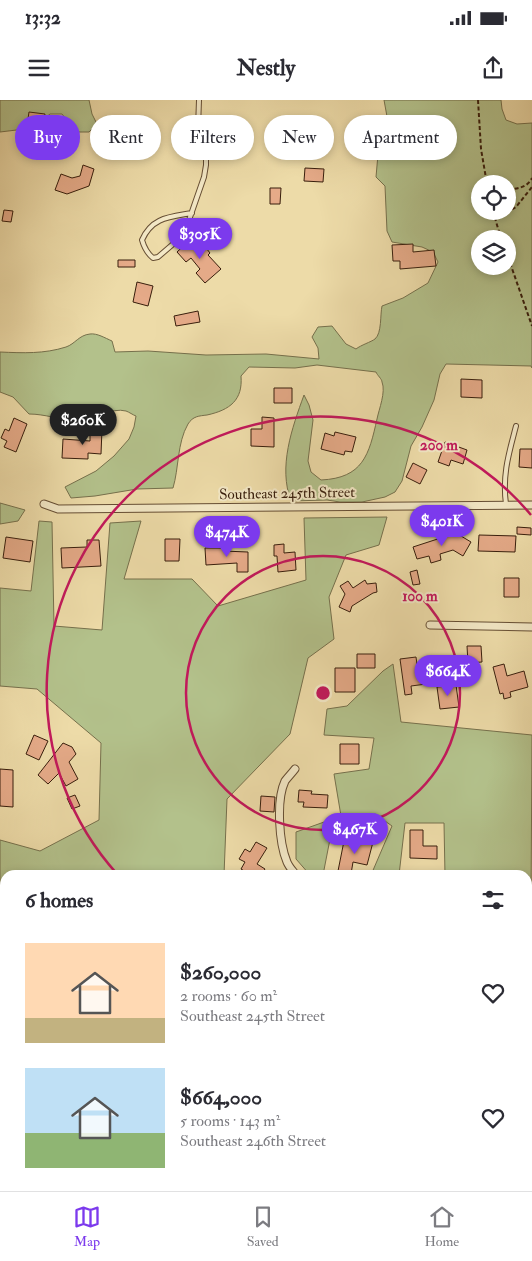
<!DOCTYPE html>
<meta charset="utf-8">
<style>
:root{--surface:#fff;--page:#f2f2f3;--text:#2b2b33;--muted:#7c7c81;--line:#e1e1e2;--accent:#7c3aed}
body{margin:0;font-family:"IM FELL Double Pica",serif;background:var(--page);color:var(--text);height:100vh;display:flex;flex-direction:column;font-size:19px;white-space:nowrap}
*{box-sizing:border-box;margin:0}
p{font-size:16px;color:var(--muted)}
.icon{flex:none;width:28px;height:28px;fill:none;stroke:currentColor;stroke-width:2;stroke-linecap:round;stroke-linejoin:round}
.map{position:relative;flex:1;overflow:hidden}
.drawer{position:absolute;left:0px;top:770px;width:532px;height:321px;display:flex;flex-direction:column;background:var(--surface);border-radius:15px 15px 0 0;box-shadow:0 2px 8px #0003}
.drawer>*{flex:none}
.hud{position:absolute;left:15px;top:15px;width:502px;height:45px;display:flex;gap:10px}
.tools{position:absolute;left:471px;top:75px;display:grid;gap:10px}
.tools a{display:grid;place-items:center;width:45px;height:45px;border-radius:50%;background:var(--surface);box-shadow:0 2px 8px #0003;font-size:25px}
.price{position:absolute;translate:-50% -42px;padding:0 11px;border-radius:18px;background:var(--accent);color:#fff;font-size:16px;line-height:32px;filter:drop-shadow(0 1px 2px #0008)}
.price::after{content:'';position:absolute;left:50%;top:30px;width:15px;height:11px;margin-left:-8px;background:inherit;clip-path:polygon(0 0,100% 0,50% 100%)}
.price.active{background:#222;color:#fff}
ul{padding:0;list-style:none}
li{display:flex;align-items:center;gap:15px;height:125px;padding:0 25px}
li span{display:grid;place-items:center;flex:none;width:140px;height:100px;border-radius:0px;color:#555}
li>.icon{margin-inline-start:auto}
span .icon{width:60px;height:60px;fill:#fffc;stroke-width:1}
li b{font-size:21px}
h2{display:flex;justify-content:space-between;align-items:center;height:60px;padding:0 25px;font-size:21px}
.chip{padding:0 18px;border-radius:22px;background:var(--surface);box-shadow:0 2px 8px #0003;font-size:18px;line-height:45px}
.chip.active{background:var(--accent);color:#fff}
.status{display:flex;justify-content:space-between;align-items:center;height:35px;padding:0 25px;background:var(--surface);direction:ltr}
.status svg{height:14px;fill:currentColor}
header{display:flex;justify-content:space-between;align-items:center;height:65px;padding:0 25px;background:var(--surface);font-size:22px;font-weight:700}
.dock{display:flex;justify-content:space-around;align-items:center;height:70px;border-top:1px solid var(--line);background:var(--surface);font-size:14px;color:var(--muted)}
.dock a{display:grid;justify-items:center;gap:2px}
.dock .active{color:var(--accent)}
.map>svg:first-child{display:block}
</style>
<div class="status"><b>13:32</b><svg viewBox="0 0 49 12"><path d="M0 12V9h3v3zM5 12V6h3v6zM10 12V3h3v9zM15 12V0h3v12zM26 1h20v11H26zM47 4h2v5h-2z"/></svg></div>
<header><svg class="icon" aria-label="menu" viewBox="0 0 24 24"><path d="M4 6h16M4 12h16M4 18h16"/></svg>Nestly<svg class="icon" aria-label="share" viewBox="0 0 24 24"><path d="M12 15V3M7 8l5-5 5 5M5 13v7h14v-7"/></svg></header>
<div class="map">
<svg width="532" height="1091" viewBox="0 0 532 1091">
<rect width="100%" height="100%" fill="#eddba8"/>
<filter id="stains"><feTurbulence type="fractalNoise" baseFrequency=".004" numOctaves="4"/><feColorMatrix values="0 0 0 0 .2 0 0 0 0 .09 0 0 0 0 .02 0 0 0 .5 -.17"/></filter>
<radialGradient id="worn" r=".72"><stop offset=".6" stop-color="#630" stop-opacity="0"/><stop offset="1" stop-color="#630" stop-opacity=".3"/></radialGradient>
<path fill="#b3c18b" stroke="#76704c" fill-rule="evenodd" d="M 0,0 L 89,0 L 92,14 L 97,24 L 89,32 L 76,32 L 62,14 L 50,14 L 33,28 L 0,32 Z
M 384,0 L 501,0 L 502,9 L 506,20 L 517,24 L 532,23 L 532,268 L 531,266 L 446,264 L 440,274 L 434,300 L 422,327 L 411,346 L 402,381 L 395,392 L 385,397 L 362,402 L 340,402 L 327,400 L 291,401 C 278,367 292,328 304,295 L 309,305 L 313,320 L 308,361 L 311,372 L 321,380 C 363,378 369,355 377,319 C 379,309 386,292 382,282 C 382,279 377,275 376,272 L 317,265 L 295,268 L 249,267 L 241,276 C 243,300 230,310 207,315 C 199,316 193,316 188,324 C 177,343 179,368 173,388 L 137,389 L 95,396 L 71,398 L 65,387 L 96,371 L 114,356 L 129,339 L 134,327 L 136,316 C 133,315 129,312 126,311 C 112,307 91,320 76,320 C 60,320 45,314 29,314 L 13,297 L 0,292 L 0,252 C 23,253 44,254 66,247 C 75,244 79,235 90,234 C 97,233 105,238 112,241 L 115,252 L 148,251 L 206,255 L 266,254 L 319,259 L 318,248 L 312,237 L 318,227 L 332,226 L 346,244 L 356,249 C 361,245 371,242 375,239 C 382,233 380,215 382,206 L 403,198 L 428,183 L 438,162 L 433,152 L 422,147 L 392,142 L 387,131 L 385,86 L 376,77 L 379,43 L 388,22 ZM 480,84 L 508,84 L 508,111 L 480,111 ZM 480,139 L 508,139 L 508,166 L 480,166 Z
M 0,403 L 25,410 L 18,421 L 0,424 Z
M 387,417 L 379,445 L 346,455 L 329,497 L 334,539 L 308,558 L 290,634 L 227,699 L 224,775 L 5,775 L 5,802 L 0,802 L 0,740 L 40,751 L 99,720 L 101,643 L 37,589 L 0,586 L 0,488 L 31,491 L 39,421 L 52,422 L 54,526 L 102,530 L 110,423 L 141,421 L 124,479 L 192,479 L 218,506 L 306,480 L 304,418 Z
M 393,564 L 401,622 L 532,635 L 531,803 L 528,803 L 528,775 L 445,775 L 444,723 L 405,723 L 399,775 L 371,775 L 392,726 L 375,714 L 331,734 L 323,775 L 310,775 L 296,759 L 296,732 L 341,716 L 334,674 L 369,669 L 374,638 L 324,635 L 327,609 L 347,606 L 383,571 Z
M 528,930 L 532,930 L 529,992 L 528,992 Z"/>
<path fill="#e5aa88" stroke="#381e0c" d="M 29,12 L 45,14 L 42,34 L 26,32 Z
M 423,25 L 435,25 L 435,53 L 422,53 L 422,47 L 410,47 L 410,35 L 423,35 Z
M 83,65 L 94,69 L 89,86 L 67,94 L 55,90 L 61,74 L 72,78 L 80,76 Z
M 305,68 L 324,69 L 323,82 L 304,81 Z
M 270,88 L 281,88 L 280,104 L 270,104 Z
M 4,110 L 13,111 L 11,122 L 2,121 Z
M 192,138 L 200,147 L 203,144 L 210,153 L 208,155 L 221,169 L 205,183 L 196,173 L 200,169 L 191,158 L 186,162 L 177,152 Z
M 413,144 L 413,152 L 434,150 L 436,166 L 400,169 L 400,161 L 393,161 L 392,145 Z
M 118,160 L 135,160 L 135,167 L 118,167 Z
M 137,182 L 153,186 L 148,206 L 133,202 Z
M 198,211 L 200,222 L 176,226 L 174,216 Z
M 461,279 L 482,280 L 482,298 L 461,297 Z
M 274,288 L 292,288 L 292,303 L 274,303 Z
M 262,317 L 274,318 L 274,347 L 251,346 L 251,329 L 262,329 Z
M 14,318 L 27,324 L 16,352 L 4,347 L 7,341 L 1,338 L 5,329 L 9,331 Z
M 90,328 L 102,329 L 101,354 L 88,353 L 88,359 L 62,358 L 63,339 L 90,341 Z
M 335,332 L 356,337 L 352,352 L 345,351 L 344,355 L 321,349 L 325,333 L 334,336 Z
M 445,342 L 467,350 L 463,364 L 451,360 L 449,366 L 438,362 Z
M 520,349 L 532,349 L 532,368 L 519,367 Z
M 413,363 L 427,370 L 420,384 L 406,377 Z
M 517,427 L 531,428 L 531,435 L 517,434 Z
M 456,433 L 471,442 L 463,456 L 453,450 L 440,454 L 441,460 L 431,463 L 429,456 L 417,459 L 413,447 Z
M 479,435 L 516,436 L 515,452 L 478,451 Z
M 6,437 L 33,441 L 30,462 L 3,458 Z
M 165,439 L 180,439 L 179,461 L 165,461 Z
M 87,440 L 99,440 L 101,466 L 62,468 L 61,448 L 87,447 Z
M 284,444 L 284,453 L 295,452 L 296,470 L 278,472 L 277,456 L 274,456 L 274,445 Z
M 205,448 L 223,448 L 223,451 L 248,452 L 248,472 L 237,472 L 237,463 L 206,465 Z
M 417,470 L 420,484 L 413,485 L 410,472 Z
M 504,478 L 519,478 L 519,497 L 504,497 Z
M 365,480 L 367,484 L 376,483 L 377,492 L 373,493 L 352,506 L 350,512 L 339,507 L 345,494 L 340,486 L 348,481 L 353,488 Z
M 467,546 L 481,546 L 482,562 L 468,563 Z
M 357,554 L 375,554 L 375,568 L 357,568 Z
M 416,557 L 418,572 L 432,570 L 434,583 L 411,586 L 412,594 L 405,595 L 400,559 Z
M 504,564 L 507,576 L 524,571 L 528,587 L 510,592 L 511,597 L 504,599 L 503,593 L 500,594 L 493,567 Z
M 335,568 L 355,568 L 355,592 L 335,592 Z
M 456,585 L 459,607 L 440,609 L 437,587 Z
M 34,635 L 48,641 L 39,660 L 26,654 Z
M 63,643 L 72,647 L 76,654 L 69,662 L 78,679 L 66,686 L 59,673 L 48,684 L 38,675 Z
M 340,644 L 359,644 L 359,664 L 340,664 Z
M 0,669 L 13,670 L 13,707 L 0,706 Z
M 299,690 L 312,691 L 311,694 L 328,695 L 327,708 L 303,707 L 304,702 L 298,702 Z
M 75,695 L 80,706 L 72,709 L 67,698 Z
M 261,696 L 275,697 L 274,712 L 260,711 Z
M 410,730 L 423,730 L 423,746 L 437,746 L 437,759 L 410,758 Z
M 359,739 L 373,742 L 367,765 L 353,762 L 351,774 L 338,771 L 344,741 L 358,745 Z
M 256,742 L 267,748 L 257,764 L 265,769 L 261,775 L 251,775 L 241,769 L 245,762 L 239,759 L 245,749 L 250,752 Z"/>
<g fill="none" stroke-linecap="round" stroke-linejoin="round">
<g stroke="#654d33" stroke-width="6">
<path id="lane" d="M 192,113 C 170,117 152,117 142,140 C 144,147 147,153 153,158 L 158,157 L 179,139 L 188,123 L 204,77 L 206,65 L 206,54 L 198,28 L 199,0
M 506,404 C 502,375 509,353 516,326"/>
</g>
<g stroke="#654d33" stroke-width="9">
<path id="street" d="M 44,404 L 58,409 L 532,405
M 430,525 L 532,527
M 295,669 C 292,673 288,677 285,681 C 276,700 279,743 287,762 C 289,767 293,771 296,775
M 528,812 L 532,813
M 0,813 L 5,813
M 528,1009 L 530,1073
M 0,1040 L 5,1038
M 230,1086 L 230,1091
M 437,1086 L 442,1089 L 451,1086"/>
</g>
<path stroke="#381e0c" stroke-width="2" stroke-dasharray="4 2.5" stroke-linecap="butt" d="M 478,0 L 481,49 L 487,84
M 508,90 C 518,88 527,88 532,78
M 493,111 L 501,139
M 495,119 L 516,107 L 532,87
M 508,157 L 532,226"/>
<use href="#lane" stroke="#f3e8c6" stroke-width="4"/>
<use href="#street" stroke="#f3e8c6" stroke-width="7"/>
</g>
<g fill="none" stroke="#c2185b" stroke-width="2.5">
<circle cx="323" cy="593" r="137"/>
<path d="M118 775A274 274 0 1 1 531 415"/>
</g>
<g text-anchor="middle" stroke-width="4" stroke-linejoin="round" paint-order="stroke">
<g font-size="15" fill="#381e0c" stroke="#f3e8c6">
<text transform="translate(287 393) rotate(-1)" y="5">Southeast 245th Street</text>
</g>
</g>
<circle cx="323" cy="593" r="8" fill="#c2185b" stroke="#f3e8c6" stroke-width="2.5"/>
<g font-size="15" text-anchor="middle" font-weight="bold" fill="#c2185b" stroke="#f3e8c6" stroke-width="4" stroke-linejoin="round" paint-order="stroke">
<text x="439" y="350">200 m</text>
<text x="420" y="501">100 m</text>
</g>
<rect width="100%" height="100%" filter="url(#stains)"/>
<rect width="100%" height="100%" fill="url(#worn)"/>
</svg>
<div class="tools">
<a><svg class="icon" aria-label="locate" viewBox="0 0 24 24"><circle cx="12" cy="12" r="6"/><path d="M12 2v4M12 18v4M2 12h4M18 12h4"/></svg></a>
<a><svg class="icon" aria-label="layers" viewBox="0 0 24 24"><path d="M12 4l9 5-9 5-9-5zM3 14l9 5 9-5"/></svg></a>
</div>
<b class="price" style="left:200px;top:160px">$305K</b>
<b class="price active" style="left:83px;top:346px">$260K</b>
<b class="price" style="left:442px;top:447px">$401K</b>
<b class="price" style="left:227px;top:458px">$474K</b>
<b class="price" style="left:448px;top:597px">$664K</b>
<b class="price" style="left:355px;top:755px">$467K</b>
<div class="hud">
<a class="chip active">Buy</a>
<a class="chip">Rent</a>
<a class="chip">Filters</a>
<a class="chip">New</a>
<a class="chip">Apartment</a>
</div>
<section class="drawer">
<h2>6 homes<svg class="icon" aria-label="filters" viewBox="0 0 24 24"><path d="M4 7h16M4 17h16"/><circle cx="9" cy="7" r="2"/><circle cx="15" cy="17" r="2"/></svg></h2>
<ul>
<li><span style="background:linear-gradient(#ffd9b3 75%,#c2b280 0)"><svg class="icon" aria-label="home" viewBox="0 0 24 24"><path d="M3 11l9-7 9 7M6 9v11h12V9"/></svg></span><div><b>$260,000</b><p>2 rooms · 60 m²</p><p>Southeast 245th Street</p></div><svg class="icon" aria-label="heart" viewBox="0 0 24 24"><path d="M12 20l-8-8c-3-5 5-10 8-4 3-6 11-1 8 4z"/></svg></li>
<li><span style="background:linear-gradient(#bfe0f5 65%,#8fb573 0)"><svg class="icon" aria-label="home" viewBox="0 0 24 24"><path d="M3 11l9-7 9 7M6 9v11h12V9"/></svg></span><div><b>$664,000</b><p>5 rooms · 143 m²</p><p>Southeast 246th Street</p></div><svg class="icon" aria-label="heart" viewBox="0 0 24 24"><path d="M12 20l-8-8c-3-5 5-10 8-4 3-6 11-1 8 4z"/></svg></li>
</ul>
</section>
</div>
<nav class="dock">
<a class="active"><svg class="icon" aria-label="map" viewBox="0 0 24 24"><path d="M3 6l6-2 6 2 6-2v14l-6 2-6-2-6 2zM9 4v14M15 6v14"/></svg>Map</a>
<a><svg class="icon" aria-label="saved" viewBox="0 0 24 24"><path d="M7 4h10v16l-5-4-5 4z"/></svg>Saved</a>
<a><svg class="icon" aria-label="home" viewBox="0 0 24 24"><path d="M3 11l9-7 9 7M6 9v11h12V9"/></svg>Home</a>
</nav>
